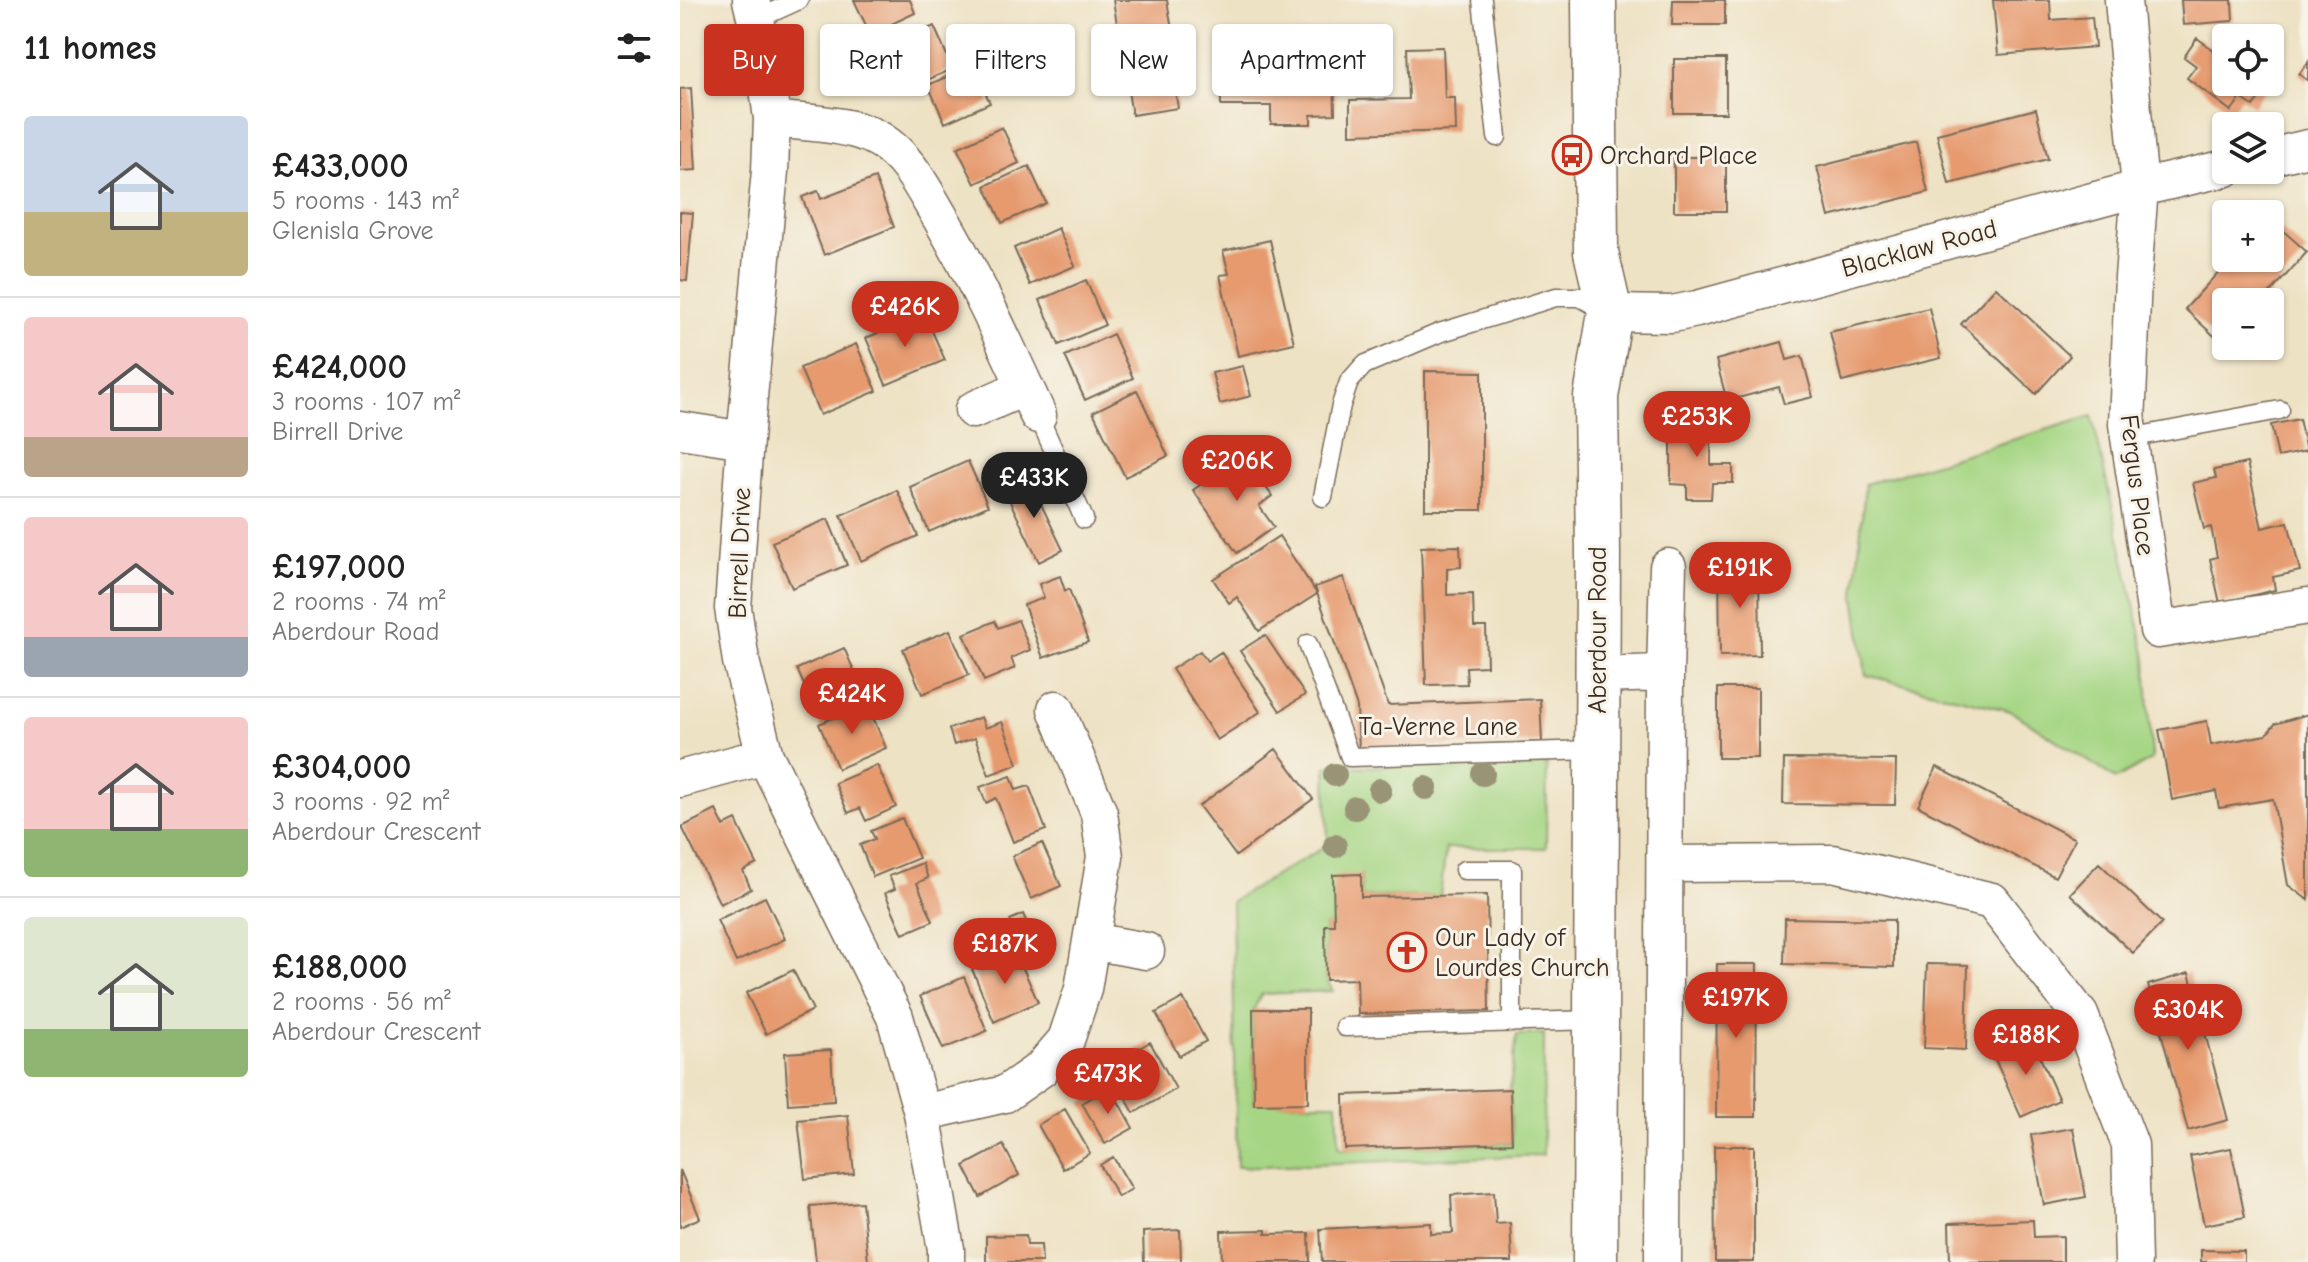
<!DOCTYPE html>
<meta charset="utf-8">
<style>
:root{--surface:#fff;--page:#f2f2f2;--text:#222;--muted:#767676;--line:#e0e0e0;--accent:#c8321e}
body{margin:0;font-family:"Comic Neue",sans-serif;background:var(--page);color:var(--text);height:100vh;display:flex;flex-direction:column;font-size:30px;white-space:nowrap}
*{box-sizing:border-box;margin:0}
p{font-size:26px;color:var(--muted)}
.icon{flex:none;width:44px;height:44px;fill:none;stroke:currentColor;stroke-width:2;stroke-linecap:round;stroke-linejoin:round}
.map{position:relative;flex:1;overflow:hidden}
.side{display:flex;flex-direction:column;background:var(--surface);width:680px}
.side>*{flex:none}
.top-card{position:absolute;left:24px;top:24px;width:760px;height:72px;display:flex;gap:16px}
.buttons{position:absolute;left:1532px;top:24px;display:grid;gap:16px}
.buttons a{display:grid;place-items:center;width:72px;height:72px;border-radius:8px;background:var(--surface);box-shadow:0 2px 6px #0004;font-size:40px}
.price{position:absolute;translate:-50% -68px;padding:0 18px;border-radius:28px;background:var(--accent);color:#fff;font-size:26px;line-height:52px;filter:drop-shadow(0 2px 4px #0008)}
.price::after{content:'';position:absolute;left:50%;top:48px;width:24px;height:18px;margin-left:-12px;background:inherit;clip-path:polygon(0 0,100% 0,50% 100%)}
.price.on{background:#222;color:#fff}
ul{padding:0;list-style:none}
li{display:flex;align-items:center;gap:24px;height:200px;padding:0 24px}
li+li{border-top:2px solid var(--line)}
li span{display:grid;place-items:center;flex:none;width:224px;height:160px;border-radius:8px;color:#555}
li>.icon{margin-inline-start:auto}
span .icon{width:96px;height:96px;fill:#fffc;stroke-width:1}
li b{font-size:34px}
h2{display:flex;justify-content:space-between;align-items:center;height:96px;padding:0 24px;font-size:34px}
.chip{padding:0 28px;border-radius:8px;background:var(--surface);box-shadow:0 2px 6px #0004;font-size:28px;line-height:72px}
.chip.on{background:var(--accent);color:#fff}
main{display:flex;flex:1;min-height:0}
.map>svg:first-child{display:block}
</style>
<main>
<section class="side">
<h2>11 homes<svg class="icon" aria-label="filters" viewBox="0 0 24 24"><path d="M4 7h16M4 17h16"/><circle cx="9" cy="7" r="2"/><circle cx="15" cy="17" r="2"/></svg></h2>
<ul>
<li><span style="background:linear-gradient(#c9d6e8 60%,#c2b280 0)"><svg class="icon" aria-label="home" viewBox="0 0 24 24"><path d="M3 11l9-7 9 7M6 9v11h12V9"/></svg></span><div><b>£433,000</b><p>5 rooms · 143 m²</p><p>Glenisla Grove</p></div></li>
<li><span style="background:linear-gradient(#f6c9c9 75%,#b9a48a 0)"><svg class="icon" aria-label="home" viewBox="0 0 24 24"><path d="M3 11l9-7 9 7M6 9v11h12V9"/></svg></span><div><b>£424,000</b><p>3 rooms · 107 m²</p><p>Birrell Drive</p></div></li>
<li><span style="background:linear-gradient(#f6c9c9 75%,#9aa5b1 0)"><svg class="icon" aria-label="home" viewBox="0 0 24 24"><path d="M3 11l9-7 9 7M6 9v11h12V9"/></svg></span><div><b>£197,000</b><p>2 rooms · 74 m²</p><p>Aberdour Road</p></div></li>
<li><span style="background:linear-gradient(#f6c9c9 70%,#8fb573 0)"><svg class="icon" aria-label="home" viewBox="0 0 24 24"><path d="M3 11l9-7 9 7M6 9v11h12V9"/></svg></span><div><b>£304,000</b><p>3 rooms · 92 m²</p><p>Aberdour Crescent</p></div></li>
<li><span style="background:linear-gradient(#dfe7d0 70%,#8fb573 0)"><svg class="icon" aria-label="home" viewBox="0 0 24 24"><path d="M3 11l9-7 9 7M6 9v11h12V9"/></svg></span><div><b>£188,000</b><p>2 rooms · 56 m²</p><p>Aberdour Crescent</p></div></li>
</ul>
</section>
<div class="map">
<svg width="1628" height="1262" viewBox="0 0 1628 1262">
<rect width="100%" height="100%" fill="#f7f3e8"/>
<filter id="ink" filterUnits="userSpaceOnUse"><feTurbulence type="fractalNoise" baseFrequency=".0125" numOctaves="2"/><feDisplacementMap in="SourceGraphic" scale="16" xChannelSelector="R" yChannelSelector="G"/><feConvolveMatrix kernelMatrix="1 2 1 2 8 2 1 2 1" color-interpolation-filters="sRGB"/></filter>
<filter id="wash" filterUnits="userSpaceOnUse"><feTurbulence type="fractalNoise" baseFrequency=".006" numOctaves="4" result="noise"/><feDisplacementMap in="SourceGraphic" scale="32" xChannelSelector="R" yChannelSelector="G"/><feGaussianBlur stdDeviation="1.8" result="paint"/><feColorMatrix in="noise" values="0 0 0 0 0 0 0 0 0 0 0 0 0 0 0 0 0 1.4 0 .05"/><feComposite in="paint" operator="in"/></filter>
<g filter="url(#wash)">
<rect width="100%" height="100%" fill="#eee2c4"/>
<path fill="#a6d684" stroke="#708051" stroke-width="2" d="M 1412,416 L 1466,658 L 1472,759 L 1436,779 L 1331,711 L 1186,675 L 1175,595 L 1185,484 Z
M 867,764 L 866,848 L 766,848 L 760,896 L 681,897 L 681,874 L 654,925 L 645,926 L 646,979 L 653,991 L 582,994 L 573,1010 L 574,1103 L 657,1103 L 659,1146 L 665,1149 L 832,1143 L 830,1089 L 837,1035 L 864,1034 L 863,1155 L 557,1167 L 552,901 L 648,845 L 646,767 Z"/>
<g id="blocks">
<path fill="#e69a6e" d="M 174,0 L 230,0 L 235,13 L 190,34 Z
M 433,0 L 487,0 L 492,30 L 485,31 L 498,108 L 452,115 Z
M 993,0 L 1045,0 L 1045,25 L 992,25 Z
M 1313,0 L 1370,0 L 1371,20 L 1412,17 L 1415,47 L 1318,55 Z
M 1501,0 L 1552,0 L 1553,21 L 1503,25 Z
M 254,26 L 273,69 L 226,89 L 207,47 Z
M 1517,38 L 1546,59 L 1546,82 L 1577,82 L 1586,89 L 1573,106 L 1561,98 L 1551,111 L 1507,78 L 1516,66 L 1504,57 Z
M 630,45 L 630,73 L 654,73 L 655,114 L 631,115 L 631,124 L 591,124 L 591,106 L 541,106 L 540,47 Z
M 763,47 L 765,98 L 775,98 L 776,131 L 670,134 L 670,100 L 729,99 L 727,48 Z
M 994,59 L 1046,59 L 1046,113 L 994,113 Z
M 1628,62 L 1628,81 L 1619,74 Z
M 293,65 L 310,103 L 265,123 L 248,85 Z
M 11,88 L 16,170 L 0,171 L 0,89 Z
M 1356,109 L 1368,159 L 1269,184 L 1257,134 Z
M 322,127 L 339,163 L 295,184 L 277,148 Z
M 1236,142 L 1248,192 L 1149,217 L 1137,167 Z
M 994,157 L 1046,157 L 1046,211 L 994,211 Z
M 349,166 L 366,203 L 322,223 L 305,186 Z
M 195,178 L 214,227 L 144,255 L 122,197 L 138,191 L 141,199 Z
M 0,212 L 13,213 L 7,281 L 0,280 Z
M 1590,219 L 1627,252 L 1582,302 L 1546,302 L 1546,342 L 1544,345 L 1505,309 L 1551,258 L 1590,258 Z
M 378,228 L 395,266 L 350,285 L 334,248 Z
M 590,240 L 614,343 L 558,356 L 540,275 L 549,274 L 543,251 Z
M 406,280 L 425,325 L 379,345 L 360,300 Z
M 1316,287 L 1390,356 L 1356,394 L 1281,324 Z
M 1249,308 L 1261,358 L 1162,382 L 1150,332 Z
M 244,313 L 265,360 L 206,385 L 186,338 Z
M 433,334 L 453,378 L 405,400 L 385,356 Z
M 1102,342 L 1107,360 L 1122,356 L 1133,397 L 1104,404 L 1099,387 L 1047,401 L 1036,360 Z
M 176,344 L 197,391 L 140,415 L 120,368 Z
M 563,366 L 571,396 L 540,404 L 532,373 Z
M 745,371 L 802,372 L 802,510 L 745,510 Z
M 457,390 L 488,456 L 445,477 L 413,412 Z
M 1007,415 L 1031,415 L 1031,465 L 1053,465 L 1053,483 L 1032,483 L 1031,499 L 1007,499 L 1007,485 L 991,484 L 991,431 L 1008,431 Z
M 1619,419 L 1626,451 L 1598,457 L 1591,425 Z
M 564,455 L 592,496 L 579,506 L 594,527 L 557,553 L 513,490 Z
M 288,461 L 308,506 L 249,532 L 230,487 Z
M 1567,463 L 1582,528 L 1608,522 L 1620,571 L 1593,577 L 1595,590 L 1540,603 L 1530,559 L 1537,557 L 1531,527 L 1524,529 L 1513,483 L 1536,478 L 1534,470 Z
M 348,477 L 383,550 L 359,562 L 324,489 Z
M 217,490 L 238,536 L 181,561 L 161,515 Z
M 148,519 L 167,565 L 112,588 L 92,542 Z
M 599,536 L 637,594 L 579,631 L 557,597 L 549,603 L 533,579 Z
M 780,546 L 781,567 L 767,568 L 767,595 L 793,594 L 794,627 L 806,627 L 807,666 L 786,667 L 787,684 L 746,685 L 741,547 Z
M 1079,565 L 1080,655 L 1040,656 L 1039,566 Z
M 380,576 L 385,591 L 389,589 L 408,642 L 363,658 L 344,605 L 364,598 L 359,584 Z
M 663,577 L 708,705 L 860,699 L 862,742 L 679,749 L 677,707 L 635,587 Z
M 338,620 L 350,650 L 331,658 L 335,668 L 304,681 L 284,634 L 315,621 L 318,628 Z
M 270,630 L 289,675 L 242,694 L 223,649 Z
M 585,635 L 625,695 L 600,711 L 560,651 Z
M 164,648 L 184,693 L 136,713 L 117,669 Z
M 520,651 L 527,661 L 541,652 L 580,712 L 537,740 L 492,669 Z
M 1038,688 L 1078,688 L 1078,758 L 1038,758 Z
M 187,703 L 206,748 L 158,769 L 139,724 Z
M 1628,714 L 1628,900 L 1608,885 L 1593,799 L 1539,808 L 1536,791 L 1492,800 L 1479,730 L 1527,721 L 1531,745 L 1586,735 L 1595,724 Z
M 301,717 L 305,728 L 322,722 L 338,764 L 309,775 L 295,738 L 274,745 L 269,729 Z
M 596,749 L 633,799 L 556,856 L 519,806 Z
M 1104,759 L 1216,760 L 1215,805 L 1103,804 Z
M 197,765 L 216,807 L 186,821 L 180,808 L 168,813 L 155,783 Z
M 1257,767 L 1395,839 L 1375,877 L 1238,806 Z
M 331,776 L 336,790 L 349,786 L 366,830 L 333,842 L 316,798 L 306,803 L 300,787 Z
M 36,810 L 44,826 L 56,820 L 77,864 L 63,871 L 71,889 L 40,904 L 2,827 Z
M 222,818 L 239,858 L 193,877 L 180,845 L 195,839 L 191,831 Z
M 362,843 L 381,886 L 351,899 L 332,856 Z
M 242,863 L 248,878 L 237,883 L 253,921 L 223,934 L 205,893 L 215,889 L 209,876 Z
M 1419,863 L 1482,923 L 1453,953 L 1390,894 Z
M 681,874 L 681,897 L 807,895 L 809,1011 L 678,1014 L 677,979 L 646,980 L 645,925 L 654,925 L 653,875 Z
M 85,897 L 105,939 L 56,962 L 37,920 Z
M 343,914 L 358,947 L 345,953 L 330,920 Z
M 1105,918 L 1214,920 L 1214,967 L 1104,964 Z
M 335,950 L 358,1002 L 314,1022 L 292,969 Z
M 1037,964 L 1077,964 L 1076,1117 L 1036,1117 Z
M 1247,964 L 1288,965 L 1286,1050 L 1244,1048 Z
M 113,970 L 133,1010 L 86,1034 L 66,993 Z
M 1509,973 L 1548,1120 L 1508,1131 L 1468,985 Z
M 284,977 L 307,1031 L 263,1049 L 240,996 Z
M 503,998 L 526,1041 L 499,1056 L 476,1013 Z
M 573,1009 L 628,1009 L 628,1103 L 574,1104 Z
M 1351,1037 L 1379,1100 L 1341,1117 L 1313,1055 Z
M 470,1042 L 496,1089 L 454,1113 L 428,1066 Z
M 151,1050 L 154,1101 L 108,1104 L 105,1053 Z
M 430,1087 L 453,1128 L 425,1144 L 402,1103 Z
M 830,1089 L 832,1143 L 665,1149 L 664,1095 Z
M 385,1109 L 410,1153 L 383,1169 L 358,1125 Z
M 168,1115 L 174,1174 L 125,1179 L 118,1120 Z
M 1393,1128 L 1406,1197 L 1364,1205 L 1351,1135 Z
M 323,1145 L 339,1175 L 300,1197 L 284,1166 Z
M 1034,1146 L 1074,1146 L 1074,1262 L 1035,1262 Z
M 1551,1148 L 1565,1217 L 1524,1225 L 1510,1156 Z
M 433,1157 L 452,1189 L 438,1197 L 420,1165 Z
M 0,1170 L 20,1218 L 0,1227 Z
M 814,1192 L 816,1224 L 830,1223 L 832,1262 L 642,1262 L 640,1229 L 751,1223 L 751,1234 L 773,1233 L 771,1195 Z
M 182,1202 L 188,1261 L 136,1262 L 130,1206 Z
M 1353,1220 L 1354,1237 L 1383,1236 L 1383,1262 L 1270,1262 L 1269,1223 Z
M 500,1230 L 501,1262 L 464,1262 L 463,1232 Z
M 586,1230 L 586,1234 L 629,1233 L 630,1262 L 542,1262 L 541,1231 Z
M 346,1235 L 347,1245 L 361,1245 L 362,1262 L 306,1262 L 306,1236 Z
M 1521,1250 L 1564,1251 L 1564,1262 L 1521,1262 Z"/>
</g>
</g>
<g filter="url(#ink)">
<use href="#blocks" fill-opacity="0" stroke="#7a6a58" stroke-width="2"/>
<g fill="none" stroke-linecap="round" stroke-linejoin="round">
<g stroke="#7a6a58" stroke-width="21">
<path id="lane" d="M 802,0 L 817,137
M 75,20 L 119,0
M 358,415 L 404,519
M 1449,438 L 1600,410
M 643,497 L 661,405 L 669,382 L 684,365 L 759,333 L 876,297 L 900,297 L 924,310
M 628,644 L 670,757 L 916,750
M 784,870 L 832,870 L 832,1023
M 665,1027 L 916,1020"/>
</g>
<g stroke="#7a6a58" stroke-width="39">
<path id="street" d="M 71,0 L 83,51 L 92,119 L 90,171 L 65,440 L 53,608 L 61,661 L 85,756 L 215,1017 L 242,1113 L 266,1249 L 266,1262
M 1443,0 L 1460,188 L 1453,277 L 1447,424 L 1478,630 L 1628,606
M 92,119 C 124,123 173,123 200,140 C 229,158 243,189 260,217 C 297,281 327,348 358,415
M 1590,157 L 1628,148
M 930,313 L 992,314 L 1017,309 L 1460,188 L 1546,168
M 293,410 L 345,387
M 0,430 L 65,440
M 917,675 L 985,673
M 0,779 L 85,756
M 985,864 L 1153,863 L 1312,901 L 1400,1015 L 1450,1145 L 1453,1262
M 411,941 L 466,951
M 242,1113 L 325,1094 L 361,1069 L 386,1040 L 403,989 L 425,857 L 419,813 L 376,709
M 983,1262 L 985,673 L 988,567"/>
</g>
<g stroke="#7a6a58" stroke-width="47">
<path id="secondary" d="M 914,0 L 916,252 L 930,313 L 916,397 L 918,554 L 915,1262"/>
</g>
<use href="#lane" stroke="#fff" stroke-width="18"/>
<use href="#street" stroke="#fff" stroke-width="36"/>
<use href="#secondary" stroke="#fff" stroke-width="44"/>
</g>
<g fill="#9a9477">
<circle cx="803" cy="774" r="12"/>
<circle cx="655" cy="775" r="12"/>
<circle cx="746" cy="788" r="12"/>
<circle cx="700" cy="790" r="12"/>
<circle cx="675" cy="808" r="12"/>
<circle cx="655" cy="846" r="12"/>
</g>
</g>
<defs>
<g id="bus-ring" transform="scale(2)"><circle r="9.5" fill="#f7f3e8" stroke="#c8321e" stroke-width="1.5"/><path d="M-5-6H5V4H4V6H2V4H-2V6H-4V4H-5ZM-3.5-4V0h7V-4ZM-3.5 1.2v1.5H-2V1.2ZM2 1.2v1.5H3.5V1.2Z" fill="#c8321e"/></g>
<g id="church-ring" transform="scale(2)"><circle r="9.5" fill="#f7f3e8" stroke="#c8321e" stroke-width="1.5"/><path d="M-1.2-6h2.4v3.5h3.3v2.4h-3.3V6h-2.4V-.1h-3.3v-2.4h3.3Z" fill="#c8321e"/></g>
</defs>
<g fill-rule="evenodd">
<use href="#bus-ring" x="892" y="155"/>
<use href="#church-ring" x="727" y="952"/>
</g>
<g text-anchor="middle" stroke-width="6" stroke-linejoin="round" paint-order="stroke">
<g font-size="26" fill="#3b2a1e" stroke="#f7f3e8" text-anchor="start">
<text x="920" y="164">Orchard Place</text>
<text x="755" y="946">Our Lady of<tspan x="755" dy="30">Lourdes Church</tspan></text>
</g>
<g font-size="26" fill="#3b2a1e" stroke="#f7f3e8">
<text transform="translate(1239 248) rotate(-15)" y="9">Blacklaw Road</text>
<text transform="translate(1458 485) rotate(83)" y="9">Fergus Place</text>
<text transform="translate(59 553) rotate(-88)" y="9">Birrell Drive</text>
<text transform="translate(917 630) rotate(-90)" y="9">Aberdour Road</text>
<text x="758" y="735">Ta-Verne Lane</text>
</g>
</g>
</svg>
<div class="buttons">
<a><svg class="icon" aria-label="locate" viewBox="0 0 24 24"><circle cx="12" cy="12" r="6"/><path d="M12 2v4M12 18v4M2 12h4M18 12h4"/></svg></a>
<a><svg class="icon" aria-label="layers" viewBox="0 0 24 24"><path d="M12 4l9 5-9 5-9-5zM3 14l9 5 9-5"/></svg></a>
<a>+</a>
<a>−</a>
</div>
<b class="price" style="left:225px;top:349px">£426K</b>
<b class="price" style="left:1017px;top:459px">£253K</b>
<b class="price" style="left:557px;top:503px">£206K</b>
<b class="price on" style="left:354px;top:520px">£433K</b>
<b class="price" style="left:1060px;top:610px">£191K</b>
<b class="price" style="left:172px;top:736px">£424K</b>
<b class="price" style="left:325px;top:986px">£187K</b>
<b class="price" style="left:1056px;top:1040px">£197K</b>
<b class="price" style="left:1508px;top:1052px">£304K</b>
<b class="price" style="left:1346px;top:1077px">£188K</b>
<b class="price" style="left:428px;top:1116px">£473K</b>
<div class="top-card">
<a class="chip on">Buy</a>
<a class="chip">Rent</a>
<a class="chip">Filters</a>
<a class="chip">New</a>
<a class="chip">Apartment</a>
</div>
</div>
</main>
